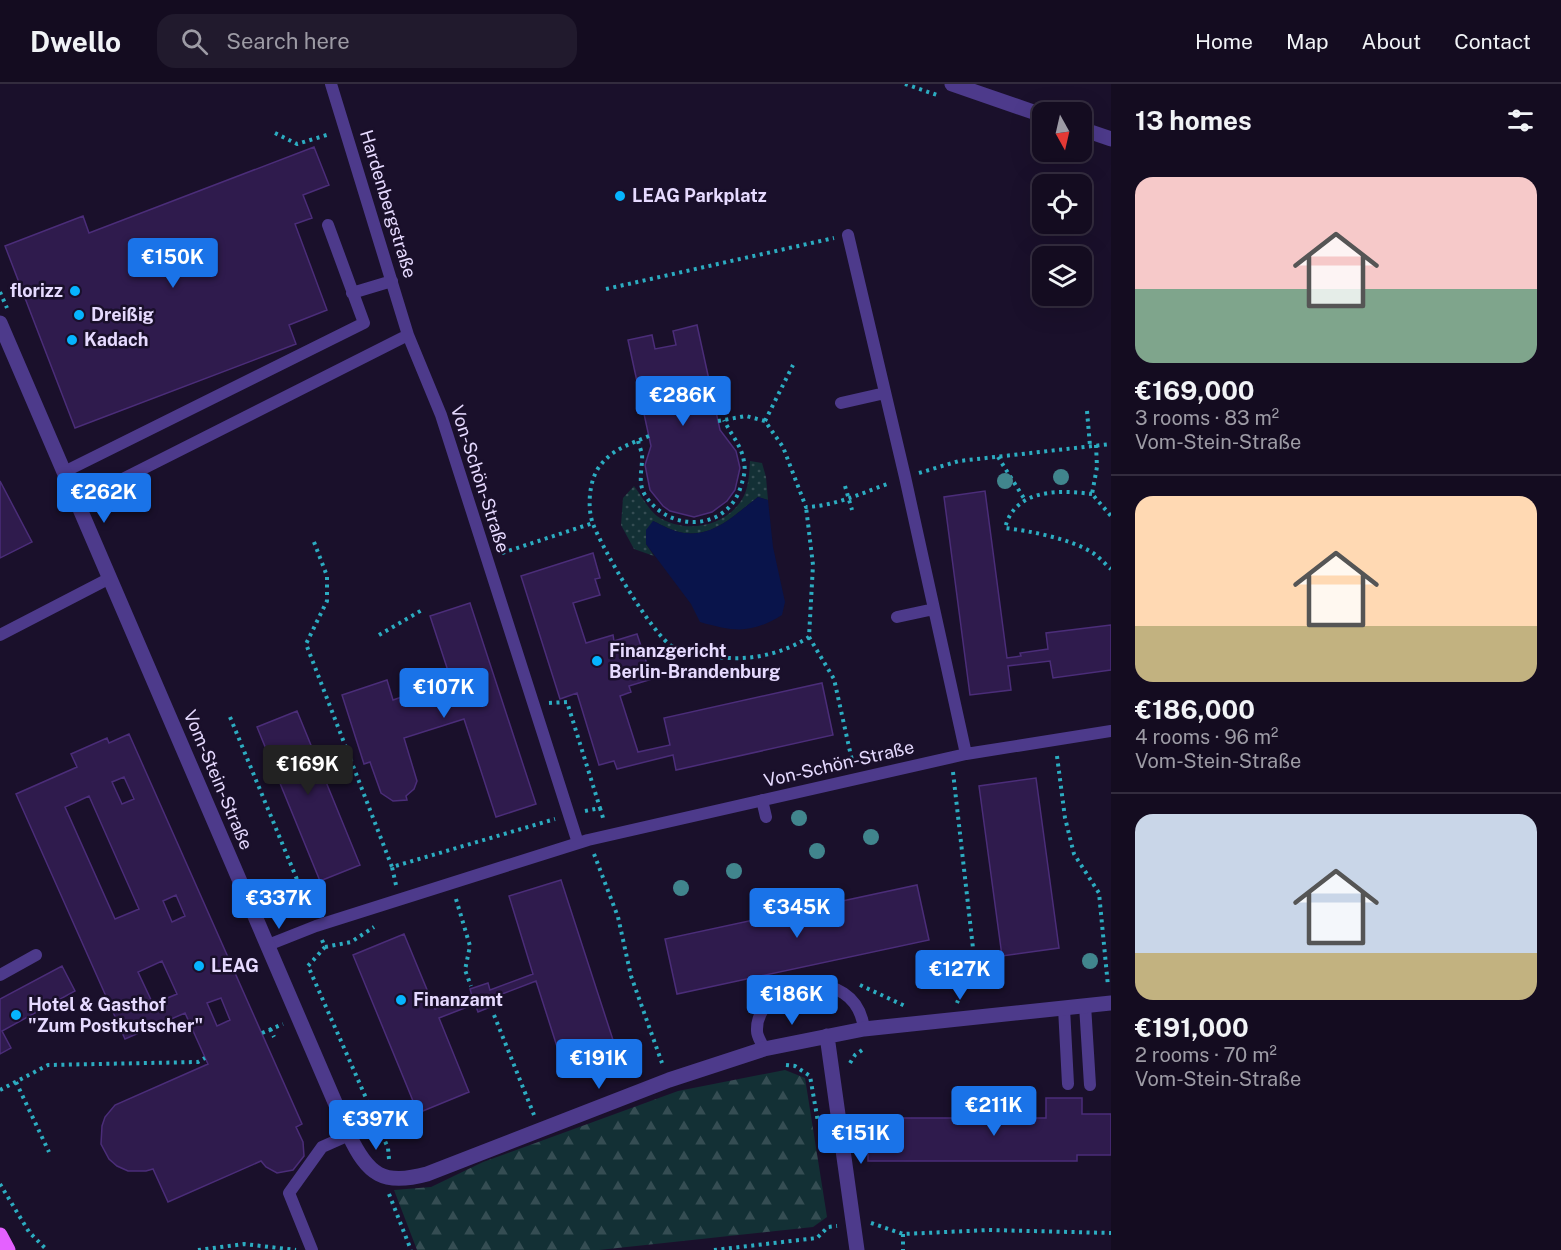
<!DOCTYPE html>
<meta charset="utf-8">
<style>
:root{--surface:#140c20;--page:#211a2d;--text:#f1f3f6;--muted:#9d9ba5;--line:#332c3e;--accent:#1a73e8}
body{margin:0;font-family:"Public Sans",sans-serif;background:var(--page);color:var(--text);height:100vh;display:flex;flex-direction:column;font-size:22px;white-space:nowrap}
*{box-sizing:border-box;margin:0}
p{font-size:20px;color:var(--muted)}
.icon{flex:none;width:33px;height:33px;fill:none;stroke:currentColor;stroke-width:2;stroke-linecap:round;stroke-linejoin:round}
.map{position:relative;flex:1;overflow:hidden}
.sheet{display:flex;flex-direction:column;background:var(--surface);width:450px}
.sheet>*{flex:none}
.needle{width:39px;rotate:172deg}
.controls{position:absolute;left:1032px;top:18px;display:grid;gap:12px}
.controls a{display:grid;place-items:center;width:60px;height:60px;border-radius:12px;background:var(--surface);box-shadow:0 6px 24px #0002,0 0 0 2px var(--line);font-size:30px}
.price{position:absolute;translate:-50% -51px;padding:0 14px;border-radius:6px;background:var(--accent);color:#fff;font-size:20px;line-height:39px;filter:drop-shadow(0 2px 3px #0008)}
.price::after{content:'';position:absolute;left:50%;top:36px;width:18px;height:14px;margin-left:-9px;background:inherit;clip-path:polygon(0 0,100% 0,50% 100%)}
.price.active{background:#222;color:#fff}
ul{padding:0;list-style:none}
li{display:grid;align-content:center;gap:12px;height:318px;padding:0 24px}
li+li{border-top:2px solid var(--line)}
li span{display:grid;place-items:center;height:186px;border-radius:18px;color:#555}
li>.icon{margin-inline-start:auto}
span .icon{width:108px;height:108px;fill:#fffc;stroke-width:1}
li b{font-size:26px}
h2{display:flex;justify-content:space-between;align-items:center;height:72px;padding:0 24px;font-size:26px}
header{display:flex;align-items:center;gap:36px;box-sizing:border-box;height:84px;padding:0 30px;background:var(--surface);border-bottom:2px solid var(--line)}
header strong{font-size:28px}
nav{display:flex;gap:33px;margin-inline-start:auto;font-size:21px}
.search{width:420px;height:54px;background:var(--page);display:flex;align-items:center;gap:15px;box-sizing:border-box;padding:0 21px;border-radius:18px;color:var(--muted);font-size:22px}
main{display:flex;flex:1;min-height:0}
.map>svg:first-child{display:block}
</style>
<header>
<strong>Dwello</strong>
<div class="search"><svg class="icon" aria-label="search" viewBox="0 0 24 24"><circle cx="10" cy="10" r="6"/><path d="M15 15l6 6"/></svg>Search here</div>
<nav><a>Home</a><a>Map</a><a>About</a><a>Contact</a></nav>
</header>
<main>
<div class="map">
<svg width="1111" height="1166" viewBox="0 0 1111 1166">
<defs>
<pattern id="grass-dots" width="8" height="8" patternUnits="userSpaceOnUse" patternTransform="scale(1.5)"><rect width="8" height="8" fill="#133035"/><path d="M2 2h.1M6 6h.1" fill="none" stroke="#354d53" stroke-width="1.8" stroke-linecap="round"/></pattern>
<pattern id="forest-firs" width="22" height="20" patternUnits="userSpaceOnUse" patternTransform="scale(1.5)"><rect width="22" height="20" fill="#133035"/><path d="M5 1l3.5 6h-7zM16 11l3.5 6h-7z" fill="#354d53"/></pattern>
</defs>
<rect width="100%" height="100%" fill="#1a102b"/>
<path fill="url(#grass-dots)" d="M 750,377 L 762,379 L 766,393 L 768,416 L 758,413 C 735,430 715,453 684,449 C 674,448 662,441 653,437 L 646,460 L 654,472 L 634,465 L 621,441 L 623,414 L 634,402 C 641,411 648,425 657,432 C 683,450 723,444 741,417 C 749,405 749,391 750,377 Z"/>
<path fill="url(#forest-firs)" d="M 785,986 L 805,994 L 827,1133 L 813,1143 L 599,1166 L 417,1166 L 394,1106 L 431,1103 L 483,1078 L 678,1007 Z"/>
<path fill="#09144b" d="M 758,413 L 768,416 L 773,463 L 785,518 L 782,531 C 751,550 735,548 700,538 L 691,520 L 646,460 L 646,446 L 653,437 C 662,441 674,448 684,449 C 715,453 735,430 758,413 Z"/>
<path fill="#2f1b4d" stroke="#4b2d79" stroke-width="1.5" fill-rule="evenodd" d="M 314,63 L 329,101 L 303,111 L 312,134 L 295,140 L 327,226 L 289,241 L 296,260 L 75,344 L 5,162 L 83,132 L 89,149 Z
M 697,241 L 720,346 L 736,367 L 740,384 L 735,406 L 727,417 L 712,428 L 694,433 L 670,427 L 663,422 L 650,406 L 645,381 L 651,362 L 628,256 L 652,251 L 655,265 L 676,261 L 673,247 Z
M 0,397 L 32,458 L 0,474 Z
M 985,407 L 1007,574 L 1021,572 L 1020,569 L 1048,565 L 1046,549 L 1111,541 L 1111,586 L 1053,594 L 1050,577 L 1008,582 L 1011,606 L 970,611 L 944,413 Z
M 593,469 L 600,494 L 595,495 L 600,511 L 573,519 L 586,559 L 613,551 L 614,557 L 637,550 L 652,595 L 629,602 L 631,608 L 620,612 L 638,668 L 670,661 L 664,634 L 822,599 L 833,651 L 676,686 L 673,671 L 617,685 L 614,677 L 599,681 L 577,609 L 560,615 L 521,492 Z
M 470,519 L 536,720 L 496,733 L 464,635 L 404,654 L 417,697 L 414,705 L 406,712 L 407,716 L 393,717 L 381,709 L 370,678 L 364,680 L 342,611 L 387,596 L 393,616 L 451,596 L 430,532 Z
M 297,627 L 360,781 L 320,797 L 257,643 Z
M 129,650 L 302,1040 L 296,1043 L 303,1058 L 304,1072 L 293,1086 L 277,1089 L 266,1083 L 261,1077 L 168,1118 L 153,1085 L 146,1087 L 128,1087 L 117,1082 L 109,1075 L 101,1060 L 102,1042 L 105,1033 L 115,1021 L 208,980 L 185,929 L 125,955 L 16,710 L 77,683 L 71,670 L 107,654 L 109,659 ZM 124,693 L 134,715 L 122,720 L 112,698 ZM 89,712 L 139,825 L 115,835 L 65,723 ZM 176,811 L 185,832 L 172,838 L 163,817 ZM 162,877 L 177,910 L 153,920 L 138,888 ZM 221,914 L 230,936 L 217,942 L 207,919 Z
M 1036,694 L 1059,864 L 1002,872 L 979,702 Z
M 561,796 L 614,959 L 561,975 L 536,897 L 497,912 L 500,919 L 478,928 L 475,920 L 439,934 L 469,1008 L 418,1029 L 353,871 L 404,850 L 435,925 L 472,912 L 470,905 L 488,899 L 490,906 L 533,890 L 509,812 Z
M 917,801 L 929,856 L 677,910 L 665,855 Z
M 62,882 L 75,907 L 2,947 L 11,964 L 0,970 L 0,915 Z
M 1046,1014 L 1082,1014 L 1082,1030 L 1111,1030 L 1111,1071 L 1077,1071 L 1077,1077 L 868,1077 L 868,1034 L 1046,1034 Z"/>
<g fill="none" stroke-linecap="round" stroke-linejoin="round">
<path stroke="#2cacc1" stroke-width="4" stroke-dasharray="3 4.5" stroke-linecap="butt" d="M 905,0 L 937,11
M 275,49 L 297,60 L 330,50
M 606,205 L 834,154
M 0,208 L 7,224
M 1087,327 L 1090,362
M 718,337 L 746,332 L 765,337 L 783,363 L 806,423 C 835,422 862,409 890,399
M 765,337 L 793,281
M 649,352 C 630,360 612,365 599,383 C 589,397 587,424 593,440 C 602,464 652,551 673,563 C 678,565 685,566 691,568 C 733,579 772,576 809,553 L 813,481 L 806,423
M 638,357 C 639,361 641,366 642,370 C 643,384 637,398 645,411 C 668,448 725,448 740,405 C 743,396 746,387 744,378 C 742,362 731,351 724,336
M 1096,361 L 1097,383 L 1092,410 L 1111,432
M 998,373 L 1025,416
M 919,389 L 959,377 L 1111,360
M 845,402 L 852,426
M 1092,410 C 1060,406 1015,404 1005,444 C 1031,447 1071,455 1093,469 C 1099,473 1105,480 1111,485
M 314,458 L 327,492 L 327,517 L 306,560 L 392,783
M 502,469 L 593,439
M 379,551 L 422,526
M 809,553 L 834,595 L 853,681
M 549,619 L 567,618 L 600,724
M 230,633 L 310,827
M 1057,672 L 1065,734 L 1074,770 L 1099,809 L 1108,902
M 953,688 L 974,873 L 957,919
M 585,727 L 600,724 L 604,737
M 594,770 L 618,833 L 631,892 L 662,979
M 396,801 L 392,783 L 555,735
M 456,815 L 470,862 L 465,886 L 471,902
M 322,856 L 325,863 L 308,882 L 388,1064 L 389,1075
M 325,863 L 351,858 L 374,843
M 860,901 L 905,922
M 494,931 L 534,1031
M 270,945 L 274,953
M 262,949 L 283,940
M 850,979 L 855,971 L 865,964
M 786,981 L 795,982 L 810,992 L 818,1038
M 16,998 L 49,1068
M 0,1006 L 48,981 L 198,978 L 205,974
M 0,1100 L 29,1148 L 47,1166
M 389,1110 L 411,1166
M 871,1139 L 903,1150 L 989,1146 L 1111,1149
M 903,1150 L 903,1166
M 198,1166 L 244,1160 L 296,1166
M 714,1166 L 817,1154 L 828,1143 L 837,1142"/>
<path stroke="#4d3a8b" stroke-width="12" d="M 331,0 L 408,251 L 441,331 L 578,759
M 848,151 L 905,393 L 966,670
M 352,209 L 392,197
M 841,319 L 885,309
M 64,388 L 364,239 L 328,141
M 77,418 L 408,251
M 897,533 L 934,525
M 0,551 L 110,494
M 762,716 L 766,733
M 268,861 L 316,842 L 588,756 L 966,670 L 1111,647
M 0,891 L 36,871
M 1085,921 L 1090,1001
M 1064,924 L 1068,1000
M 764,965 C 762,959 757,953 757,947 C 755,897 856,876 864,945
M 312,1166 L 289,1109 L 322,1063 L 349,1051"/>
<path stroke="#4d3a8b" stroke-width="15" d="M 952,0 L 1042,31
M 1082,45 L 1111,55
M 0,239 L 349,1051 C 368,1091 383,1102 427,1090 L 669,996 L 764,965 L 864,945 L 1111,919
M 827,952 L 857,1166"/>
<path stroke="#e461ff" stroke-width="15" d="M 0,1151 L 8,1166"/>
</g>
<g fill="#41858d">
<circle cx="1061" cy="393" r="8"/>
<circle cx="1005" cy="397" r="8"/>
<circle cx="799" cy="734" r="8"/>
<circle cx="871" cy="753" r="8"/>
<circle cx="817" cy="767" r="8"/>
<circle cx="734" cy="787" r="8"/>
<circle cx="681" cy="804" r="8"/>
<circle cx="1090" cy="877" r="8"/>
</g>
<g fill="#06b4ff" stroke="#1a102b" stroke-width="2">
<circle cx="620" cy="112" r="6"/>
<circle cx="75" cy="207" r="6"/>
<circle cx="79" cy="231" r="6"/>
<circle cx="72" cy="256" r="6"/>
<circle cx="597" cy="577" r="6"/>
<circle cx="199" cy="882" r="6"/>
<circle cx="401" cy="916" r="6"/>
<circle cx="16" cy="931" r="6"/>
</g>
<g text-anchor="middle" stroke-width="5" stroke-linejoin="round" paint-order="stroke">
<g font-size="18" font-weight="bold" fill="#e6daff" stroke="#1a102b" text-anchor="start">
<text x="632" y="118">LEAG Parkplatz</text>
<text x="63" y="213" text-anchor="end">florizz</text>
<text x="91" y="237">Dreißig</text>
<text x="84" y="262">Kadach</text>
<text x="609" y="573">Finanzgericht<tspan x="609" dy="21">Berlin-Brandenburg</tspan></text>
<text x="211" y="888">LEAG</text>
<text x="413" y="922">Finanzamt</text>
<text x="28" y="927">Hotel &amp; Gasthof<tspan x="28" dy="21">"Zum Postkutscher"</tspan></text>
</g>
<g font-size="18" fill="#e6daff" stroke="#1a102b">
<text transform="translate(388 120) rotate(73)" y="6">Hardenbergstraße</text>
<text transform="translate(480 395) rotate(72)" y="6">Von-Schön-Straße</text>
<text transform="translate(839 680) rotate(-13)" y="6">Von-Schön-Straße</text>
<text transform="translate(218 696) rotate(67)" y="6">Vom-Stein-Straße</text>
</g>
</g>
</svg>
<div class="controls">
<a><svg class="needle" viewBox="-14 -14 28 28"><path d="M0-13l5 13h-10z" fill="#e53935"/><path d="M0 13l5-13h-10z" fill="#9d9ba5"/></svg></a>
<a><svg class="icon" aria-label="locate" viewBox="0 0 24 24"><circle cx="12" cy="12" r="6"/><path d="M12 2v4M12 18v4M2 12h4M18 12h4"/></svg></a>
<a><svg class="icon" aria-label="layers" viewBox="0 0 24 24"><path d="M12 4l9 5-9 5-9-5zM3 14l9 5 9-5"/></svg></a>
</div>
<b class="price" style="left:173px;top:205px">€150K</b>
<b class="price" style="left:683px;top:343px">€286K</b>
<b class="price" style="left:104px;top:440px">€262K</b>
<b class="price" style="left:444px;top:635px">€107K</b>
<b class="price active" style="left:308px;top:712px">€169K</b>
<b class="price" style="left:279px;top:846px">€337K</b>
<b class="price" style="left:797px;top:855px">€345K</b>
<b class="price" style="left:960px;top:917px">€127K</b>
<b class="price" style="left:792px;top:942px">€186K</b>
<b class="price" style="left:599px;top:1006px">€191K</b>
<b class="price" style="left:994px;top:1053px">€211K</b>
<b class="price" style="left:376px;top:1067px">€397K</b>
<b class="price" style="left:861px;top:1081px">€151K</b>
</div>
<section class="sheet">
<h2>13 homes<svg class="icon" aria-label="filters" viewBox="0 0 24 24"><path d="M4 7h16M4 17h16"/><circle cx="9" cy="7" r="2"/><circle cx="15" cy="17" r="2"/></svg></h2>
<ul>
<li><span style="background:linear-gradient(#f6c9c9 60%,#7fa58c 0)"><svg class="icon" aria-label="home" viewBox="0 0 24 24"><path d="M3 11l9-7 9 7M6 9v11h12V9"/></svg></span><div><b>€169,000</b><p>3 rooms · 83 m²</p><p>Vom-Stein-Straße</p></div></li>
<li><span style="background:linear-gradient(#ffd9b3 70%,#c2b280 0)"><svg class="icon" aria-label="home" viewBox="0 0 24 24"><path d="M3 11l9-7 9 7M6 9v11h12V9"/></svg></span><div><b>€186,000</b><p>4 rooms · 96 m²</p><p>Vom-Stein-Straße</p></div></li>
<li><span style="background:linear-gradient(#c9d6e8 75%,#c2b280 0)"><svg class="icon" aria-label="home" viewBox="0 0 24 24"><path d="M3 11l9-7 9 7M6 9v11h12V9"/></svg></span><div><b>€191,000</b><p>2 rooms · 70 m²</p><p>Vom-Stein-Straße</p></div></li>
</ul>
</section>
</main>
